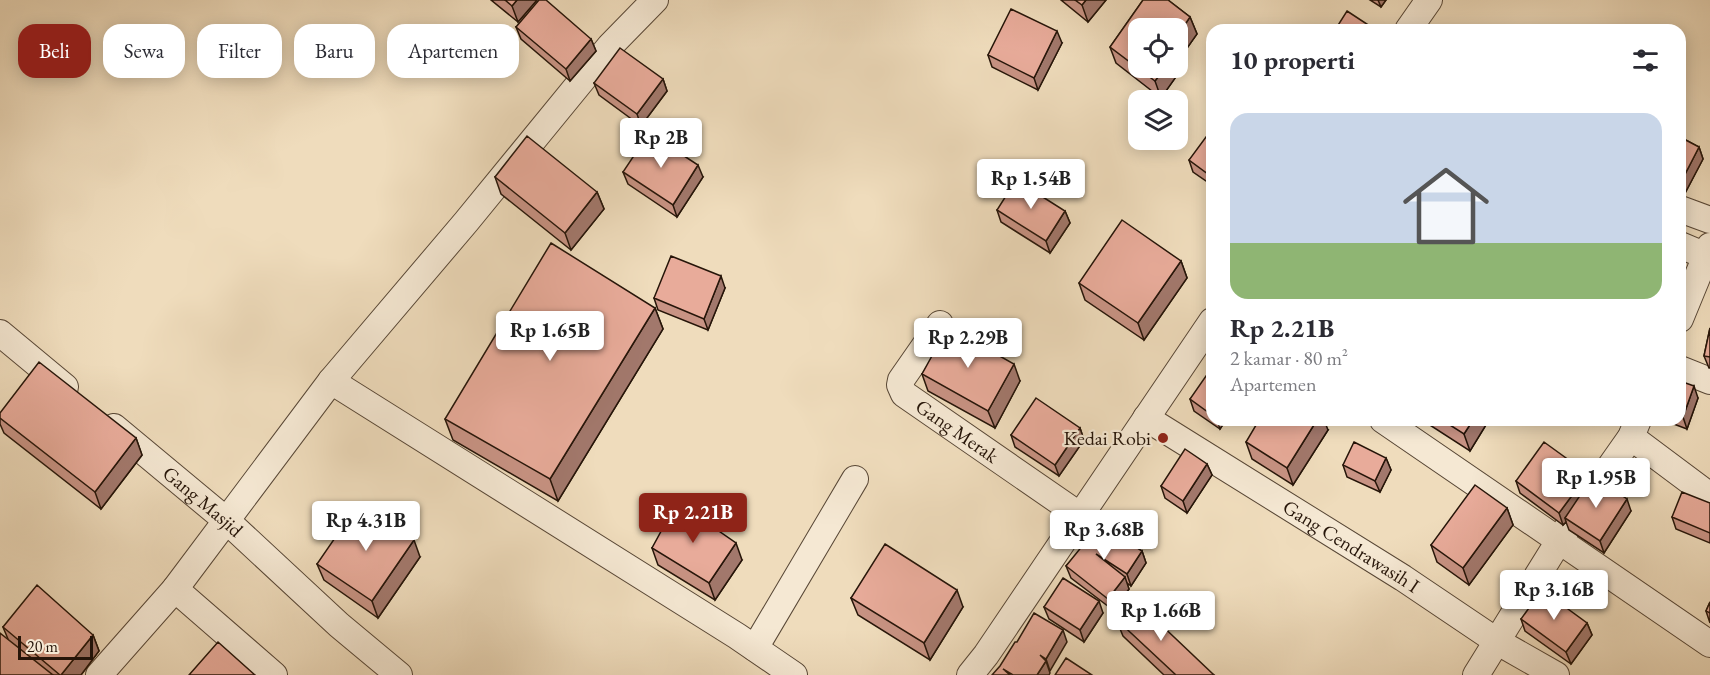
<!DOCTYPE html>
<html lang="id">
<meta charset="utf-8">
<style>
:root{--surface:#fff;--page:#f7f7f7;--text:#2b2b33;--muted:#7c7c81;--accent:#8f2418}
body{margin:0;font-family:"EB Garamond",serif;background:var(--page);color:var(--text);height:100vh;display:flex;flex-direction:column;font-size:22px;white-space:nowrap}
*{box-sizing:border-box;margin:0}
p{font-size:20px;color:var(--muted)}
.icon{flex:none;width:33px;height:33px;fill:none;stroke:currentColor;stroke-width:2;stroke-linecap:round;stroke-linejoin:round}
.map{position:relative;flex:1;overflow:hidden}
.sheet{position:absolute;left:1206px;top:24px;width:480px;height:402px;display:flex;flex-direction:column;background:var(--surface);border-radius:18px;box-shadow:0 3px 15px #0003}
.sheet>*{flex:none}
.banner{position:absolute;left:18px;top:24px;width:570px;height:54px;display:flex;gap:12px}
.fabs{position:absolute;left:1128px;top:18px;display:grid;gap:12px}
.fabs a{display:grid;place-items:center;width:60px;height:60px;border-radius:12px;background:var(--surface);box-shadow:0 3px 15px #0003;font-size:30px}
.scale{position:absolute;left:18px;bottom:15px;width:75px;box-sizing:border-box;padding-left:6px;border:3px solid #261509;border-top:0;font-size:16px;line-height:21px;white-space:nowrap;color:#261509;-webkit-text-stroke:4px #f5e8d3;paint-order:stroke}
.price{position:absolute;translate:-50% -51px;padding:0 14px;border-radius:6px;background:#fff;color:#222;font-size:20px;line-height:39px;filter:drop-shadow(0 2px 3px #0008)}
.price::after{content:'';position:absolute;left:50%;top:36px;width:18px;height:14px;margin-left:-9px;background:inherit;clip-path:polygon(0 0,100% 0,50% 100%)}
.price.current{background:var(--accent);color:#fff}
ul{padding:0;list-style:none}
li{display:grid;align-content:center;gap:12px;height:318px;padding:0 24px}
li span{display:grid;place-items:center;height:186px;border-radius:18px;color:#555}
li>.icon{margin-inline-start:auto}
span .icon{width:108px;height:108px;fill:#fffc;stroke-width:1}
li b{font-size:26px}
h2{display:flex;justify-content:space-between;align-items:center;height:72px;padding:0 24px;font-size:26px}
.tag{padding:0 21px;border-radius:18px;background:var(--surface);box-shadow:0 3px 15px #0003;font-size:21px;line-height:54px}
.tag.current{background:var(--accent);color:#fff}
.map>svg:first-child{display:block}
</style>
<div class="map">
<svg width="1710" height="675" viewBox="0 0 1710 675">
<rect width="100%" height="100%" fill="#efdcbc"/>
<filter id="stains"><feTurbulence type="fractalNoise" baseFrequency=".00333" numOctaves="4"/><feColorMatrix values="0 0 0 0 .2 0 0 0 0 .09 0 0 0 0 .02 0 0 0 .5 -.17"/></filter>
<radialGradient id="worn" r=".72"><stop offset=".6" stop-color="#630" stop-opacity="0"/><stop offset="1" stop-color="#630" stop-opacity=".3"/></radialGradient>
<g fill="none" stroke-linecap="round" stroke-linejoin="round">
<g stroke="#584736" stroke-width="28">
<g id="minor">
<path d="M 1408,30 L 1429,0"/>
<path d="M 1680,209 L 1710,220"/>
<path d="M 1680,245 L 1706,256"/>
<path d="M 1680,319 L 1710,246"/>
<path id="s1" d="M 940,324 L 901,380 L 900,385 L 904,394 L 1079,515"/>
<path d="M 0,333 L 65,387"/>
<path d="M 1680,369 L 1710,381"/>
<path d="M 331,381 L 737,636 L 794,675"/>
<path id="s2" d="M 1146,418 L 1403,578 L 1498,642 L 1556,675"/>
<path d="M 1383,420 L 1710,644"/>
<path id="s3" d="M 114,427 L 227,521 L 339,625 L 399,675"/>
<path d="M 1631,437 L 1710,496"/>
<path d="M 175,589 L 274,675"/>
<path d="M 755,648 L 855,479"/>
<path d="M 99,675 L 175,589 L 331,381 L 466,222 L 610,46 L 655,0"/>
<path d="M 970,675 L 986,655 L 1212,321"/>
<path d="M 1476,675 L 1567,528 L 1631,437 L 1638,420"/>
</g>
</g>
<use href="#minor" stroke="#f5e8d3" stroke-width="26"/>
</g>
<path fill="#c89384" stroke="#261509" stroke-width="1.5" d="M 491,0 L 537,0 L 518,22 Z
M 1061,0 L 1106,0 L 1088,22 Z
M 1143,0 L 1168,0 L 1190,17 L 1197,34 L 1178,61 L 1178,28 L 1138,28 L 1138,68 L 1176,68 L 1178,74 L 1161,98 L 1116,63 L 1110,47 Z
M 1370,0 L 1386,0 L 1381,7 Z
M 516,27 L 591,39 L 596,51 L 570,81 L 521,39 Z
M 1062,43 L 1038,90 L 992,67 L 988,55 Z
M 663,79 L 667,91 L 641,126 L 599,95 L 594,83 Z
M 1680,137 L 1699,147 L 1703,159 L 1683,197 L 1680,195 Z
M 1212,141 L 1212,185 L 1193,172 L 1189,160 Z
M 623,172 L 703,177 L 677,217 L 628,184 Z
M 495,177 L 597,192 L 604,209 L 571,250 L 501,194 Z
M 997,210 L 1065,211 L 1070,223 L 1050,253 L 1001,222 Z
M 1181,261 L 1187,278 L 1144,340 L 1085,300 L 1079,283 Z
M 725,288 L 708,330 L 658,310 L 654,298 Z
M 655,308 L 663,329 L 558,501 L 453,440 L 445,419 Z
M 1710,328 L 1710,368 L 1709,368 L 1704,356 Z
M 922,374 L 1020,381 L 995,428 L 928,391 Z
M 1212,380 L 1212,420 L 1226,420 L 1220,429 L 1194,411 L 1190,399 Z
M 1680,381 L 1698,398 L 1687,429 L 1663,420 L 1680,420 Z
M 0,413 L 136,438 L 142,455 L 101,509 L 4,433 L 0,424 Z
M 1422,420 L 1489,420 L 1470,451 Z
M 1080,428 L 1084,440 L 1059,476 L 1015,447 L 1011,435 Z
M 1328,430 L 1293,485 L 1252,459 L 1246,442 Z
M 1386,458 L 1391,470 L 1380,492 L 1347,477 L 1343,465 Z
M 1207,464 L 1212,475 L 1187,513 L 1165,498 L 1161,486 Z
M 1588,474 L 1590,480 L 1631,511 L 1604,553 L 1569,530 L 1566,522 L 1563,525 L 1520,493 L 1516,481 Z
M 1710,503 L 1710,543 L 1676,529 L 1672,517 Z
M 1507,508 L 1513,525 L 1469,585 L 1437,562 L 1431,545 Z
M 1085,547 L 1142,551 L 1146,563 L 1131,586 L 1127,583 L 1129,589 L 1113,610 L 1071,578 L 1066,566 Z
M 652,548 L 742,560 L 715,600 L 658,565 Z
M 420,557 L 378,618 L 324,580 L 317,564 Z
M 851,598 L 963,607 L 930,660 L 858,615 Z
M 1710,602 L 1710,623 L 1706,611 Z
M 1044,607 L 1103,613 L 1084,642 L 1049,619 Z
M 1116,619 L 1214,675 L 1164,675 L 1123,636 Z
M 1521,619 L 1587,623 L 1592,635 L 1571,664 L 1525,631 Z
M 3,627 L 93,635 L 99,651 L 81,675 L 0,675 L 8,639 Z"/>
<path fill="#a2786c" stroke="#261509" stroke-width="1.5" d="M 517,0 L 537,0 L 518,22 L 512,6 Z
M 1086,0 L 1106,0 L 1088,22 L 1082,5 Z
M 1378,0 L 1386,0 L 1381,7 Z
M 1190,17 L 1197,34 L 1178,61 L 1178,35 Z
M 1057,31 L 1062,43 L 1038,90 L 1034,78 Z
M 591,39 L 596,51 L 570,81 L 566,69 Z
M 1165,68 L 1176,68 L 1178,74 L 1161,98 L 1155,81 Z
M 663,79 L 667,91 L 641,126 L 637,114 Z
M 1699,147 L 1703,159 L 1683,197 L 1680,187 L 1680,184 Z
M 698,165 L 703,177 L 677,217 L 673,205 Z
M 597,192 L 604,209 L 571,250 L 565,233 Z
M 1065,211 L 1070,223 L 1050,253 L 1046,241 Z
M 1181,261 L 1187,278 L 1144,340 L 1138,323 Z
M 721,276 L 725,288 L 708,330 L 704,319 Z
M 655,308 L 663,329 L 558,501 L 550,479 Z
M 1014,364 L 1020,381 L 995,428 L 988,411 Z
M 1694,386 L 1698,398 L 1687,429 L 1683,417 Z
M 1217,420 L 1226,420 L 1220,429 Z
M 1317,420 L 1324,420 L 1328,430 L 1293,485 L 1287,468 Z
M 1473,420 L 1489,420 L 1470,451 L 1464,434 Z
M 1080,428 L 1084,440 L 1059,476 L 1055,465 Z
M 136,438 L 142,455 L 101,509 L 95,492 Z
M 1386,458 L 1391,470 L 1380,492 L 1375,481 Z
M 1207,464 L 1212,475 L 1187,513 L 1183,501 Z
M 1588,474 L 1592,486 L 1565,518 L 1566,522 L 1563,525 L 1559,513 Z
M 1627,499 L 1631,511 L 1604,553 L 1600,541 Z
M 1507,508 L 1513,525 L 1469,585 L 1463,568 Z
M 414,540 L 420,557 L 378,618 L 372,601 Z
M 736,543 L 742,560 L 715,600 L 709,583 Z
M 1142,551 L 1146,563 L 1131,586 L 1127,574 Z
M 1125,577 L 1129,589 L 1113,610 L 1108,599 Z
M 957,590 L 963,607 L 930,660 L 924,643 Z
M 1099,601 L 1103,613 L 1084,642 L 1080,630 Z
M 1587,623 L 1592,635 L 1571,664 L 1566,652 Z
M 1063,630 L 1067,642 L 1050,671 L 1046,659 Z
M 93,635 L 99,651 L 81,675 L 61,675 Z
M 1046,661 L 1050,673 L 1049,675 L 1037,675 Z"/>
<path fill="#e8ab9a" stroke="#261509" stroke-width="1.5" d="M 505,0 L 517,0 L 512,6 Z
M 539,0 L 546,0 L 591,39 L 566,69 L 516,27 Z
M 1075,0 L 1086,0 L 1082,5 Z
M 1143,0 L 1168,0 L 1190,17 L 1178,35 L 1178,28 L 1138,28 L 1138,68 L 1165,68 L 1155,81 L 1110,47 Z
M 1011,9 L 1057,31 L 1034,78 L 988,55 Z
M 1347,11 L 1376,30 L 1335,30 Z
M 620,48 L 663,79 L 637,114 L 594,83 Z
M 649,133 L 698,165 L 673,205 L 623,172 Z
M 527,136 L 597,192 L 565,233 L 495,177 Z
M 1206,137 L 1212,141 L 1212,177 L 1189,160 Z
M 1680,137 L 1699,147 L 1680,184 Z
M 1016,180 L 1065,211 L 1046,241 L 997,210 Z
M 1122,220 L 1181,261 L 1138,323 L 1079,283 Z
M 551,243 L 655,308 L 550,479 L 445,419 Z
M 671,256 L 721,276 L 704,319 L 654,298 Z
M 948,327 L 1014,364 L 988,411 L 922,374 Z
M 1710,328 L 1710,357 L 1704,356 Z
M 39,362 L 136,438 L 95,492 L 0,418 L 0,413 Z
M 1206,376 L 1212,380 L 1212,415 L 1190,399 Z
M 1680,381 L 1694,386 L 1683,417 L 1680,416 Z
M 1036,398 L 1080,428 L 1055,465 L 1011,435 Z
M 1259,420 L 1317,420 L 1287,468 L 1246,442 Z
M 1442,420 L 1473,420 L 1464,434 Z
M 1354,442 L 1386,458 L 1375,481 L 1343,465 Z
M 1544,442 L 1588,474 L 1559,513 L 1516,481 Z
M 1185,449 L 1207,464 L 1183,501 L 1161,486 Z
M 1593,476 L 1627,499 L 1600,541 L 1565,518 Z
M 1475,485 L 1507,508 L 1463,568 L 1431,545 Z
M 1682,492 L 1710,503 L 1710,533 L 1672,517 Z
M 677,502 L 736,543 L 709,583 L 652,548 Z
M 359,503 L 414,540 L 372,601 L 317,564 Z
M 1101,524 L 1142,551 L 1127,574 L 1096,554 L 1125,577 L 1108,599 L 1066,566 L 1083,545 L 1085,547 Z
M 885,544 L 957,590 L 924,643 L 851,598 Z
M 1063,578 L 1099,601 L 1080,630 L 1044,607 Z
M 37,585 L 93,635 L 61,675 L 60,675 L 3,627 Z
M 1542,590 L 1587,623 L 1566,652 L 1521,619 Z
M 1135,600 L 1214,675 L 1176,675 L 1116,619 Z
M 1710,602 L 1710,613 L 1706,611 Z
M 1034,613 L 1063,630 L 1046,659 L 1040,655 L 1046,661 L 1037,675 L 1013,675 L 1003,669 L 1010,675 L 992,675 L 1000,666 L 1015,642 L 1017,642 Z
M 0,633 L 53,675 L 0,675 Z
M 218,642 L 255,675 L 189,675 Z
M 1066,658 L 1092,675 L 1055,675 Z"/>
<circle fill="#8f2418" stroke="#f5e8d3" stroke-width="2" cx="1163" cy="438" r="6"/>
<g text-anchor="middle" stroke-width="4.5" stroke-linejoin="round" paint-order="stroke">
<g font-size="20" fill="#261509" stroke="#f5e8d3">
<text dy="7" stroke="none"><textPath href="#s1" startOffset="148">Gang Merak</textPath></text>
<text dy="7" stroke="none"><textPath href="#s3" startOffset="116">Gang Masjid</textPath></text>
<text dy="7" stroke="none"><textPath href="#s2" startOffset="242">Gang Cendrawasih I</textPath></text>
</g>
<g font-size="20" fill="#261509" stroke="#f5e8d3" text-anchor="end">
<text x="1151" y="445">Kedai Robi</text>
</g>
</g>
<rect width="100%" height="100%" filter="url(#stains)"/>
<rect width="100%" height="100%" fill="url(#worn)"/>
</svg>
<div class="fabs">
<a><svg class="icon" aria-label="locate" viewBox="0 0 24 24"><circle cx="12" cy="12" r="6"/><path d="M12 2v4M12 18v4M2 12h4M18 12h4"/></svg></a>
<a><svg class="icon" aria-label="layers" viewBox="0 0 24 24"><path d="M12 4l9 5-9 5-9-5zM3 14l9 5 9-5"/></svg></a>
</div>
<div class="scale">20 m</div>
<b class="price" style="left:661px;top:169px">Rp 2B</b>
<b class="price" style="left:1031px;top:210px">Rp 1.54B</b>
<b class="price" style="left:550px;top:362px">Rp 1.65B</b>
<b class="price" style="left:968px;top:369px">Rp 2.29B</b>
<b class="price" style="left:1596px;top:509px">Rp 1.95B</b>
<b class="price current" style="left:693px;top:544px">Rp 2.21B</b>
<b class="price" style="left:366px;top:552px">Rp 4.31B</b>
<b class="price" style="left:1104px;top:561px">Rp 3.68B</b>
<b class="price" style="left:1554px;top:621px">Rp 3.16B</b>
<b class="price" style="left:1161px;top:642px">Rp 1.66B</b>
<div class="banner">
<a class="tag current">Beli</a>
<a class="tag">Sewa</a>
<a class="tag">Filter</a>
<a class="tag">Baru</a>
<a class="tag">Apartemen</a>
</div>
<section class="sheet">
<h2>10 properti<svg class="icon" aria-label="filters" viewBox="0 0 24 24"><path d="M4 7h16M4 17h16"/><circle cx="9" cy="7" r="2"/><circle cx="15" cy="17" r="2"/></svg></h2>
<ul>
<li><span style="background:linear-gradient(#c9d6e8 70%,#8fb573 0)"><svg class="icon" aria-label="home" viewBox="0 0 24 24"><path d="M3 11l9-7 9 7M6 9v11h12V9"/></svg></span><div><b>Rp 2.21B</b><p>2 kamar · 80 m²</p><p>Apartemen</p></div></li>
</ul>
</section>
</div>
